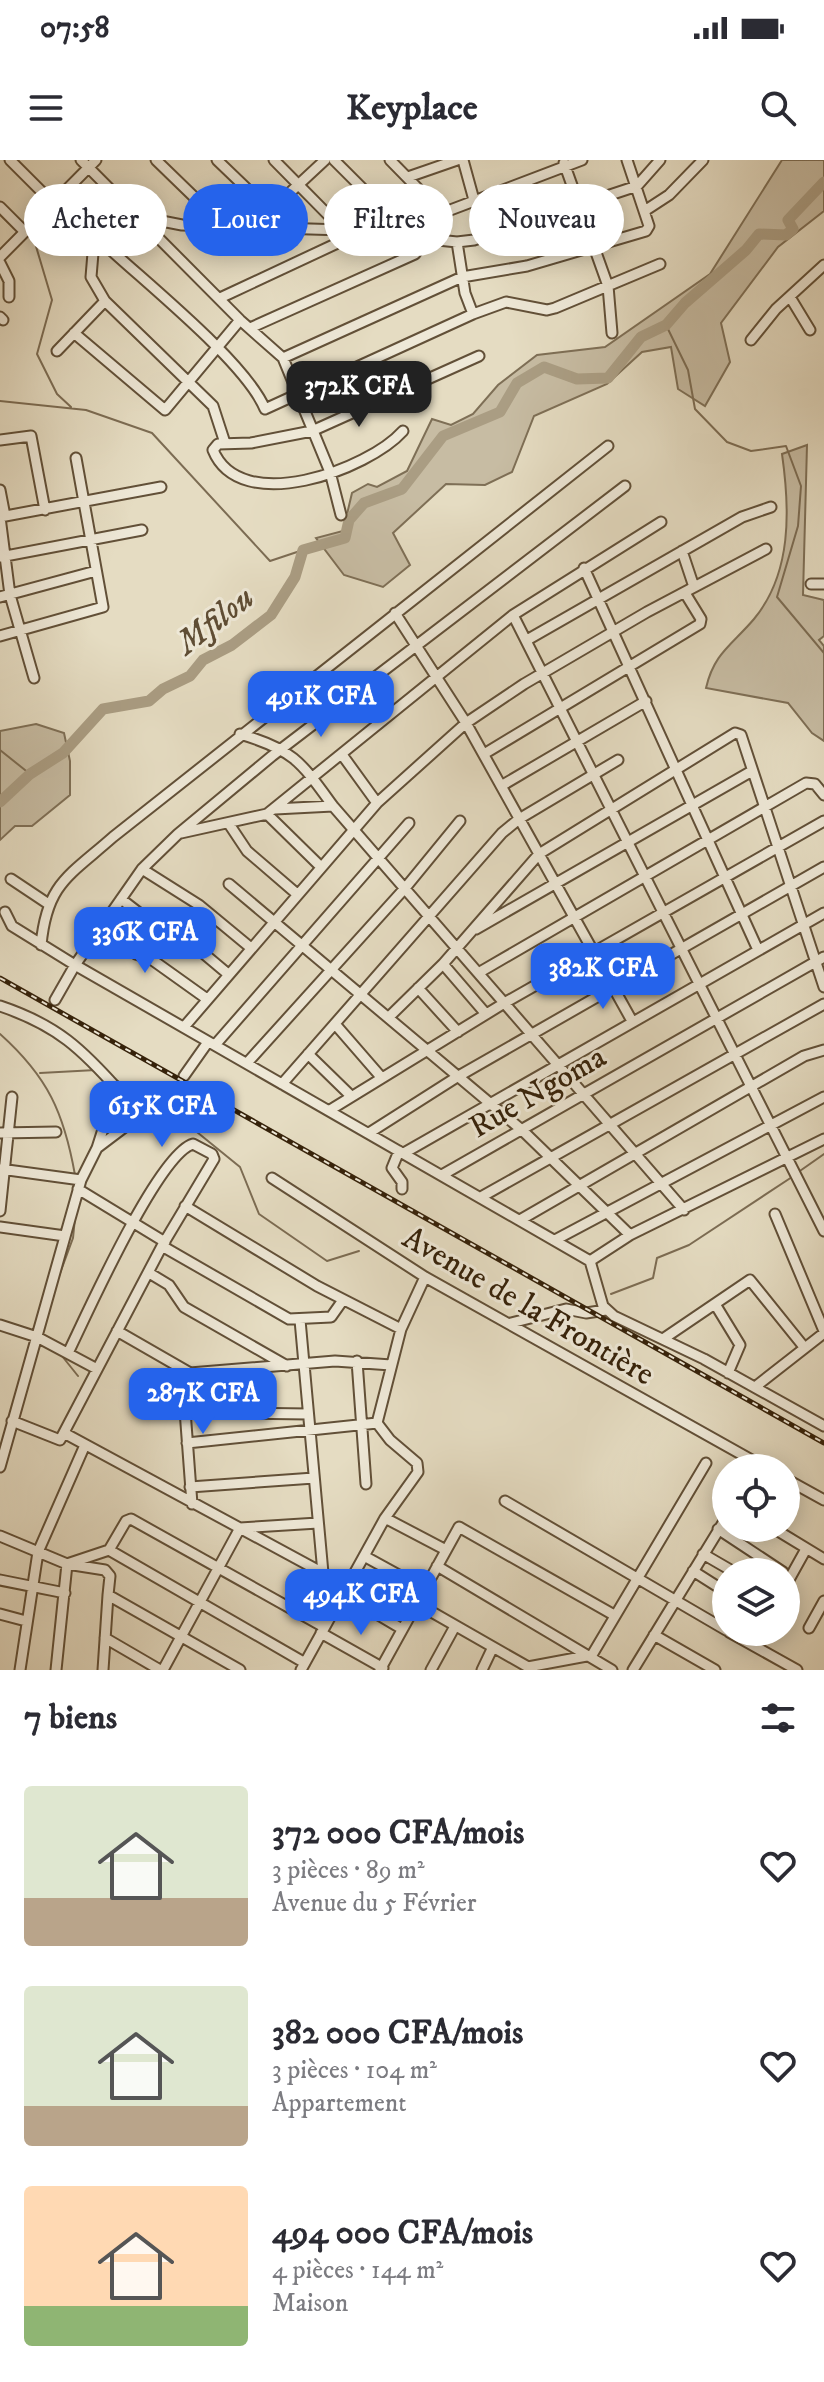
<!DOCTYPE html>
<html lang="fr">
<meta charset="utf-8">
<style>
:root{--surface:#fff;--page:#f2f2f3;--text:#2b2b33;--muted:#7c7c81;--accent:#2563eb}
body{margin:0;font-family:"IM FELL DW Pica",serif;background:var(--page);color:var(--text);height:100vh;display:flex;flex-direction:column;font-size:30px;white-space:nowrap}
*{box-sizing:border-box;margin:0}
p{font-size:26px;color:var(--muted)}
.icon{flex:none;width:44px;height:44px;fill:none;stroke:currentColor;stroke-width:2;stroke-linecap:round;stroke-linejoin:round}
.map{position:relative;height:1510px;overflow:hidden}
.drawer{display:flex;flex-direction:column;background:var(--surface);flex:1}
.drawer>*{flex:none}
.banner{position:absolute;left:24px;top:24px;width:776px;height:72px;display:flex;gap:16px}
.tools{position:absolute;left:712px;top:1294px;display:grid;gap:16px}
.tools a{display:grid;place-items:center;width:88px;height:88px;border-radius:50%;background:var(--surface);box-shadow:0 4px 20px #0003;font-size:40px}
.price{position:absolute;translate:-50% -68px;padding:0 18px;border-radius:16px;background:var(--accent);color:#fff;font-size:26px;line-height:52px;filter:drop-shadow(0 2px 4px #0008)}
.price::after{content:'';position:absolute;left:50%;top:48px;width:24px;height:18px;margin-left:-12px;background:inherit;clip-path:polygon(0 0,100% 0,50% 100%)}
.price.active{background:#222;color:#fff}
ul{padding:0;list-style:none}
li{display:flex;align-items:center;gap:24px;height:200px;padding:0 24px}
li span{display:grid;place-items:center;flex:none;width:224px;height:160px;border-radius:8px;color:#555}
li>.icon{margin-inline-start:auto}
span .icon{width:96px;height:96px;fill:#fffc;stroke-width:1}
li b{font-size:34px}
h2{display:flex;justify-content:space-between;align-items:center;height:96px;padding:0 24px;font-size:34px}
.pill{padding:0 28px;border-radius:36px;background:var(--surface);box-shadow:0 4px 20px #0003;font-size:28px;line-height:72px}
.pill.active{background:var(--accent);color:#fff}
.status{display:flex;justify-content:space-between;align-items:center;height:56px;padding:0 40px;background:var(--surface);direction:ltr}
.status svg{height:22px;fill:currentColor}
header{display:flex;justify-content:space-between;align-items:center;height:104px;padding:0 24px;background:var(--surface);font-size:36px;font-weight:800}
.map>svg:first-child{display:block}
</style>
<div class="status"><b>07:58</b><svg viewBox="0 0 49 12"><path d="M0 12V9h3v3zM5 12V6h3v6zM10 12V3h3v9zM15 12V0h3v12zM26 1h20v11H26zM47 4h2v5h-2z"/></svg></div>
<header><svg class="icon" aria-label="menu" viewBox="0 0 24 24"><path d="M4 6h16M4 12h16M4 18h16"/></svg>Keyplace<svg class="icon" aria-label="search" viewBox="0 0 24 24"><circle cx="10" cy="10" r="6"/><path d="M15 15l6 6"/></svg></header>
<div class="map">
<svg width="824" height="1510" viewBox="0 0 824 1510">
<rect width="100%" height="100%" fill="#e5dcc2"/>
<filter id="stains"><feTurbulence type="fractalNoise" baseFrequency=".0025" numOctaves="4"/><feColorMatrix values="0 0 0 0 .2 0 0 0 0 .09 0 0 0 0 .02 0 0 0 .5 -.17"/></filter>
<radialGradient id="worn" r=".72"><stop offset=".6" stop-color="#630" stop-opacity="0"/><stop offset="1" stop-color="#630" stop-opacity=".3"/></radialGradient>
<path fill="#c7bca3" stroke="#7e6f56" stroke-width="2" d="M 782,0 L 824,0 L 824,51 L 778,87 L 721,163 L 730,202 L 705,246 L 678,229 L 671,187 L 642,192 L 607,224 L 534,256 L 512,312 L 485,325 L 446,324 L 393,373 L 410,405 L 383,427 L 344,415 L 316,378 L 343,371 L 352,333 L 368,324 L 377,327 L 407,311 L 432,259 L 451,265 L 473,254 L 498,225 L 537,195 L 605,187 L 710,114 Z
M 807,285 L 803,435 L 824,440 L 824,476 L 819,480 L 824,486 L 824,581 L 812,573 L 788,543 L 706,528 C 714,493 732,485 754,459 C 792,413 790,350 782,294 Z
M 36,564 L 64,573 L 70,601 L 70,635 L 32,666 L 15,666 L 0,680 L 0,571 Z"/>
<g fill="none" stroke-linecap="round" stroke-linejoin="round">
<path stroke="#7c6c53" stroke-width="2" d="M 35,83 L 52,140 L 37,194 L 57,234 L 71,247
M 666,165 L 688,210 L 695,249 L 727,282 L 751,291 L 786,286 L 801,326 L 798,366 L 777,437 L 824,493
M 0,241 L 86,250 L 152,273 L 270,401 L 303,390
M 0,590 L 30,614
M 0,874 C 48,917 64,953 75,1015
M 40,913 L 96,910
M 116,920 L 171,951 L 240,1007 L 259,1054 L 327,1101 L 359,1091
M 797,1013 L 824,994
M 56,1124 L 73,1078 L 75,1058
M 611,1134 L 653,1118 L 657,1098 L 689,1085 L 792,1017
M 62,1196 L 78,1216"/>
<path stroke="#aa9d83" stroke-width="11" d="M 0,642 L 30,614 L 63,593 L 103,549 L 149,541 L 163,529 L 190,516 L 203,500 L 232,485 L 271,455 L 295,417 L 303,390 L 345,378 L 349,360 L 364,343 L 402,329 L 443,276 L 500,252 L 517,223 L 544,207 L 577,219 L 608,218 L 641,177 L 666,165 L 685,143 L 746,90 L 759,74 L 786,75 L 793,69 L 788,60 L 824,22"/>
<g stroke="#625038" stroke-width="13">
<path id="minor" d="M 10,0 L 54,44 L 120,59
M 81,0 L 240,160 L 283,198 L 330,312 L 341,355
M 156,0 L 224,66
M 217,0 L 270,51
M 274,0 L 343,70
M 334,0 L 369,35
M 390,0 L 438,49 L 445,52
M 463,0 L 474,40
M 564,3 L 608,126 L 612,173
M 408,17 L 457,0
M 0,47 L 25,72
M 132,49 L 93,93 L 91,117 L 105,141 L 213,246 L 225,283
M 646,50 L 669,35 L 703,0
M 141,57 L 182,65 L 343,70 L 457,82 L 474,80 L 637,26 L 660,0
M 254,66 L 325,0
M 101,81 C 142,120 245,201 265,249 L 473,154 L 506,142 L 547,150 L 555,148 L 660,104
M 457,82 L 465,133 L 473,154
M 0,97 L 96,0
M 0,103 L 9,121 L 9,137
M 790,137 L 810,170
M 220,138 L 359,73
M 0,157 L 3,160
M 250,168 L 415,94 L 445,52 L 582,0
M 74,173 L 165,250 L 240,160
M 751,180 L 776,149 L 824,105
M 57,191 L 105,141
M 283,198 L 462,117 L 527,106 L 646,71 L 649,66 L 627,0
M 403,271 C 368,310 240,357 213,290 L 218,284 L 251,283 L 312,271 L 479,196
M 0,280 L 31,276 L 45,350
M 0,330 L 5,356
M 0,357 L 10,435 L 34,518
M 0,357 L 161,327
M 682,391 L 694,427
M 0,397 L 142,370
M 584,408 L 758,790
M 811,424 L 824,424
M 0,437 L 96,411
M 395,453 L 466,563 L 632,861
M 513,455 L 824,1071
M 0,476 L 103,447 L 76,298
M 527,480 L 742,357 L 771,347
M 240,574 C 294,590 301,602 333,646 L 684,1050
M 484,594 L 700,464 L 701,459 L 685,433
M 343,596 L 377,643
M 501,626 L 646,541
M 275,649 L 333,646
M 267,654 L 321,707
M 229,664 L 247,691 L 297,734
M 181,673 L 267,654 L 513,455 L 661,362
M 142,709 L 199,745 L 251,788
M 11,719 L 47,743
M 229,724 L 523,971 L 630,1075
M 121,739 L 165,773 L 178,772 L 228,814
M 5,752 L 12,766 L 75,805 L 590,1101 L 603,1146 L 614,1156 L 704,1199 L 824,1266
M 476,769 L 752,611
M 98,770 L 136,794 L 151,799 L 207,839
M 41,785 C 47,723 69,716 113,677 L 608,286
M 443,804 L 486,854
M 480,812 L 806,623 L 815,624 L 824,635
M 418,828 L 458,872
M 55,840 L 75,805 L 142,709 L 178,674 L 272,596 L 625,326
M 0,846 C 57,865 82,889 121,933
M 389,857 L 443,804 L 539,694 L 735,573 L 741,575 L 824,827
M 335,864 L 381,917
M 184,867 L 377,643 L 466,563 L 524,524 L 647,452 L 766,389
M 215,885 L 409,663
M 308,894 L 350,935
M 247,903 L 406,727 L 460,661
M 184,916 L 208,882
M 282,924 L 502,673 L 519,659 L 618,600
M 330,950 L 506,842 L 824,661
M 0,973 L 56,972
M 369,973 L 457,917 L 824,707
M 399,991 L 392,1008 L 402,1022 L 402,1029
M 404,993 L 824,753
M 0,1009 L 81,1020
M 442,1015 L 824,797
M 272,1018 L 425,1117 L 766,1308
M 78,1029 L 165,1082
M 481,1037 L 824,844
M 185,1046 L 317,1126 L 401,1169
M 0,1051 L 12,937
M 775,1054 L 824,1171
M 520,1060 L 804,896 L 824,890
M 0,1067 L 65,1076
M 555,1080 L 824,937
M 162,1086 L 289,1159 L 331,1157 L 343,1140
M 590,1101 L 630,1075 L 824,979
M 149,1113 L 169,1125 L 184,1147 L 287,1206
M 715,1144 L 740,1185 L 728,1213
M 300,1160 L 323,1413
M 511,1163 L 566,1149 L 586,1153 L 606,1150
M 0,1165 L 37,1177 L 97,1209
M 117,1171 L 190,1213 L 335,1201 L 391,1205
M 663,1179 L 750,1120 L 804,1187
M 357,1201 L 366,1324
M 182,1210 L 192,1344
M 755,1227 L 824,1173
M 244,1253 L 308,1254
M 12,1261 L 60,1280 L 162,1086 L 214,999 L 212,994 L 193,984 C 158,994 86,1156 68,1193
M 64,1273 L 347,1426
M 187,1283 L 377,1263
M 0,1307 L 81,1020 L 97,988 L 113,938 L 122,933 L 134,937 L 140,947 L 138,957 L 97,988
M 786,1319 L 824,1340
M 190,1327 L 314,1318
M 505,1341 L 726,1470
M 385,1358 L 446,1390
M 773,1368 L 824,1399
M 718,1369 L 783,1412
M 0,1376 L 67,1404 L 105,1410 L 110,1416 L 108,1435 L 240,1510
M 109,1390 L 305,1503
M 703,1394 L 734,1412
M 364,1396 L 424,1429
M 437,1406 L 612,1510
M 693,1411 L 726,1432
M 0,1420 L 65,1433
M 786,1425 L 806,1389
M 343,1434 L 402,1469
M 416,1443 L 528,1507 L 592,1495 L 706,1303
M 0,1454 L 26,1461
M 809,1468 L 824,1441
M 729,1472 L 797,1510
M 321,1473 L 383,1508
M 654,1475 L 715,1510
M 105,1478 L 160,1510
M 20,1510 L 38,1392 L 85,1285
M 56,1510 L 67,1404 L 109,1390 L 126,1361 L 131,1359 L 324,1467
M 103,1510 L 108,1435
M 163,1510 L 240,1368 L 318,1363
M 301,1510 L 385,1358 L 418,1312 L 417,1303 L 390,1280 L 377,1263 L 401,1169 L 425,1117
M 380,1510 L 459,1367 L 614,1455
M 431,1510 L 454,1468
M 482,1510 L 492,1489
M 633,1510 L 726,1358"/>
</g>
<use href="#minor" stroke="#eee8d7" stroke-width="9"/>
<g stroke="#36220a" stroke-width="5">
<path id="rail" d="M 0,818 L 824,1283"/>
</g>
<use href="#rail" stroke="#eee8d7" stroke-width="2" stroke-dasharray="6" stroke-linecap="butt"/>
</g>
<g text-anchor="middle" stroke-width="6" stroke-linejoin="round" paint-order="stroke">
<g font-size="32" fill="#36220a" stroke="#eee8d7">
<text transform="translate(537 931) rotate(-30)" y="11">Rue Ngoma</text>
<text transform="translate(529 1145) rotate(30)" y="11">Avenue de la Frontière</text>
</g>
<g font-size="34" font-style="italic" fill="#5f4d34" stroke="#eee8d7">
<text transform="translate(214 459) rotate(-38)" y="12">Mfilou</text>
</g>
</g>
<rect width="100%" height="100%" filter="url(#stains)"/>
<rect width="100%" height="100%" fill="url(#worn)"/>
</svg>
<div class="tools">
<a><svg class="icon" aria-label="locate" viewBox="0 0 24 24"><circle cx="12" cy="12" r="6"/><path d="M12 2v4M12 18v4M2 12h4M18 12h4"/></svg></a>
<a><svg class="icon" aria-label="layers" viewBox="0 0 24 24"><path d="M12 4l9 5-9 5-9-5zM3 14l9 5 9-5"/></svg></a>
</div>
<b class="price active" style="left:359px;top:269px">372K CFA</b>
<b class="price" style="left:321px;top:579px">491K CFA</b>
<b class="price" style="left:145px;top:815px">336K CFA</b>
<b class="price" style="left:603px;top:851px">382K CFA</b>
<b class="price" style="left:162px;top:989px">615K CFA</b>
<b class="price" style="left:203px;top:1276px">287K CFA</b>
<b class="price" style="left:361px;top:1477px">494K CFA</b>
<div class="banner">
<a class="pill">Acheter</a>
<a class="pill active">Louer</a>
<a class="pill">Filtres</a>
<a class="pill">Nouveau</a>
</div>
</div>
<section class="drawer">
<h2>7 biens<svg class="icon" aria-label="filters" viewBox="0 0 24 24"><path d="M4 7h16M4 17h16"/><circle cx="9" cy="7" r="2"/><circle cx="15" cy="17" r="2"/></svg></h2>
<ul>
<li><span style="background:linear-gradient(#dfe7d0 70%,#b9a48a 0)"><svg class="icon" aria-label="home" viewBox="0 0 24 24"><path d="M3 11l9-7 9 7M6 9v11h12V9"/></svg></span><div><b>372 000 CFA/mois</b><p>3 pièces · 89 m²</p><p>Avenue du 5 Février</p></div><svg class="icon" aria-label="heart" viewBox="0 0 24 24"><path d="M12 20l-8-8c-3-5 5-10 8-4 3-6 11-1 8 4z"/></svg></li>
<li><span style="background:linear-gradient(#dfe7d0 75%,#b9a48a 0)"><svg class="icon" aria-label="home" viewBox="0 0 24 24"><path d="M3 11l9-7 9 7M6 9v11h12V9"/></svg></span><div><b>382 000 CFA/mois</b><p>3 pièces · 104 m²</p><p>Appartement</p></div><svg class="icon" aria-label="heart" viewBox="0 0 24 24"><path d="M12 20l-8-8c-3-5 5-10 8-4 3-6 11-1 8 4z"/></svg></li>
<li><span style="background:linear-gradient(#ffd9b3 75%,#8fb573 0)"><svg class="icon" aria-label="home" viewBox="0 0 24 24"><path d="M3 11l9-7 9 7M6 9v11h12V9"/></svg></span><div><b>494 000 CFA/mois</b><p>4 pièces · 144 m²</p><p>Maison</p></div><svg class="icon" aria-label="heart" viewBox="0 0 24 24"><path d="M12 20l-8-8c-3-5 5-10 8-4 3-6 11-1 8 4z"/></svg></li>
</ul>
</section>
